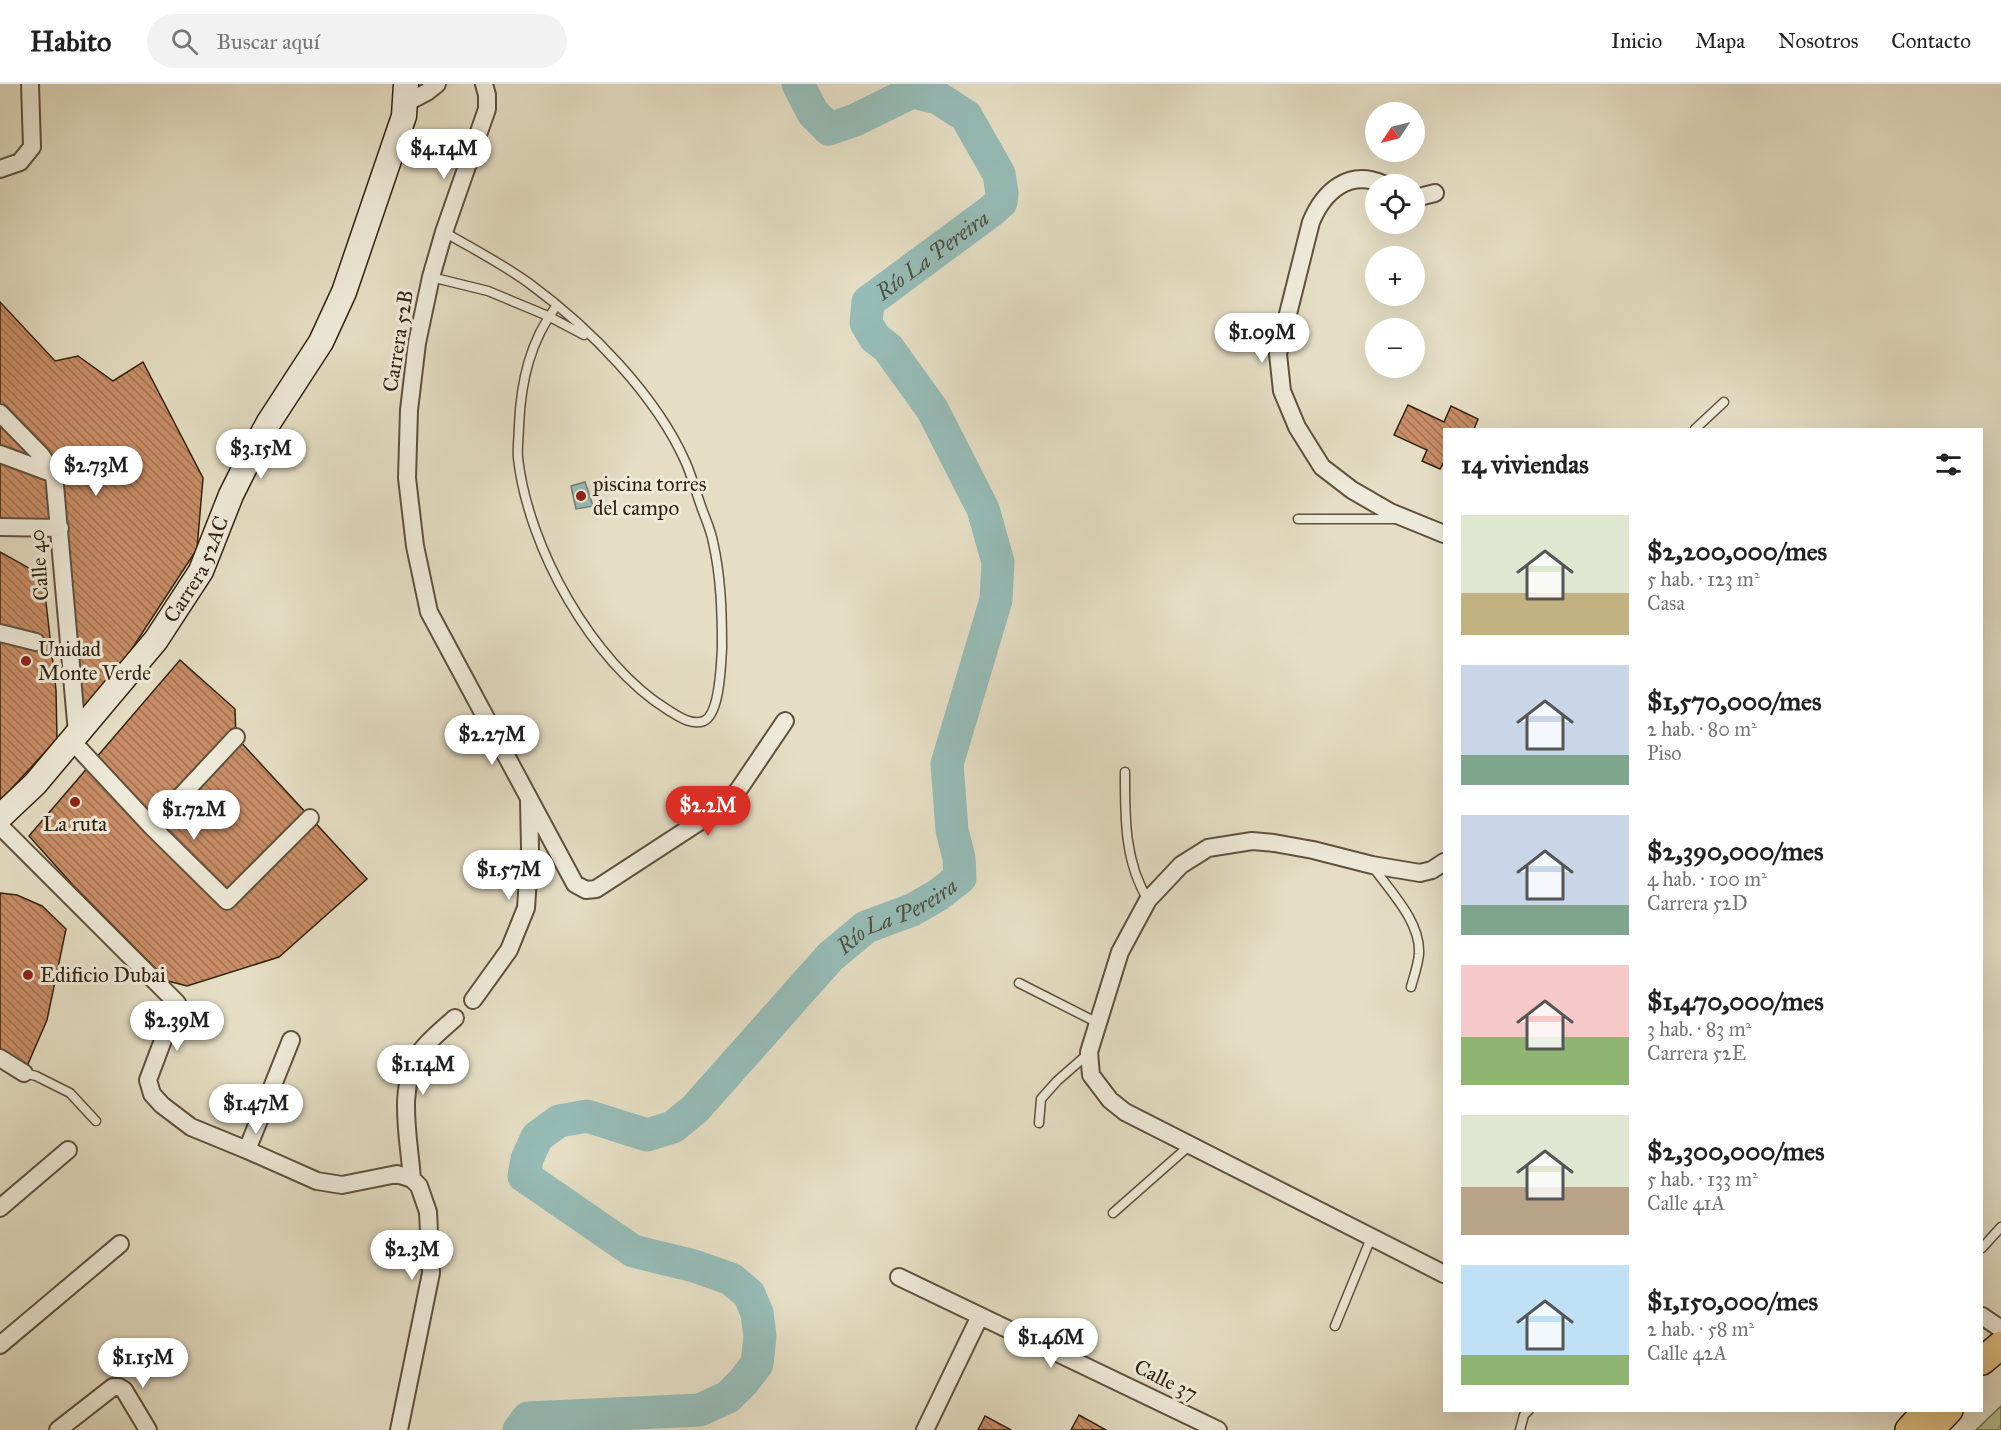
<!DOCTYPE html>
<html lang="es">
<meta charset="utf-8">
<style>
:root{--surface:#fff;--page:#f2f2f2;--text:#222;--muted:#767676;--line:#e0e0e0;--accent:#d93025}
body{margin:0;font-family:"IM FELL Great Primer",serif;background:var(--page);color:var(--text);height:100vh;display:flex;flex-direction:column;font-size:22px;white-space:nowrap}
*{box-sizing:border-box;margin:0}
p{font-size:20px;color:var(--muted)}
.icon{flex:none;width:33px;height:33px;fill:none;stroke:currentColor;stroke-width:2;stroke-linecap:round;stroke-linejoin:round}
.map{position:relative;flex:1;overflow:hidden}
.drawer{position:absolute;left:1443px;top:344px;width:540px;height:984px;display:flex;flex-direction:column;background:var(--surface);border-radius:0px;box-shadow:0 6px 24px #0002}
.drawer>*{flex:none}
.needle{width:39px;rotate:235deg}
.fabs{position:absolute;left:1365px;top:18px;display:grid;gap:12px}
.fabs a{display:grid;place-items:center;width:60px;height:60px;border-radius:50%;background:var(--surface);box-shadow:0 6px 24px #0002;font-size:30px}
.price{position:absolute;translate:-50% -51px;padding:0 14px;border-radius:21px;background:#fff;color:#222;font-size:20px;line-height:39px;filter:drop-shadow(0 2px 3px #0008)}
.price::after{content:'';position:absolute;left:50%;top:36px;width:18px;height:14px;margin-left:-9px;background:inherit;clip-path:polygon(0 0,100% 0,50% 100%)}
.price.active{background:var(--accent);color:#fff}
ul{padding:0;list-style:none}
li{display:flex;align-items:center;gap:18px;height:150px;padding:0 18px}
li span{display:grid;place-items:center;flex:none;width:168px;height:120px;border-radius:0px;color:#555}
li>.icon{margin-inline-start:auto}
span .icon{width:72px;height:72px;fill:#fffc;stroke-width:1}
li b{font-size:26px}
h2{display:flex;justify-content:space-between;align-items:center;height:72px;padding:0 18px;font-size:26px}
header{display:flex;align-items:center;gap:36px;box-sizing:border-box;height:84px;padding:0 30px;background:var(--surface);border-bottom:2px solid var(--line)}
header strong{font-size:28px}
nav{display:flex;gap:33px;margin-inline-start:auto;font-size:21px}
.search{width:420px;height:54px;background:var(--page);display:flex;align-items:center;gap:15px;box-sizing:border-box;padding:0 21px;border-radius:33px;color:var(--muted);font-size:22px}
.map>svg:first-child{display:block}
</style>
<header>
<strong>Habito</strong>
<div class="search"><svg class="icon" aria-label="search" viewBox="0 0 24 24"><circle cx="10" cy="10" r="6"/><path d="M15 15l6 6"/></svg>Buscar aquí</div>
<nav><a>Inicio</a><a>Mapa</a><a>Nosotros</a><a>Contacto</a></nav>
</header>
<div class="map">
<svg width="2001" height="1346" viewBox="0 0 2001 1346">
<defs>
<pattern id="park-crowns" width="20" height="18" patternUnits="userSpaceOnUse" patternTransform="scale(1.5)"><rect width="20" height="18" fill="#b7c092"/><path d="M2 6a3 3 0 1 1 6 0M12 15a3 3 0 1 1 6 0" fill="none" stroke="#959c76"/></pattern>
<pattern id="water-waves" width="16" height="10" patternUnits="userSpaceOnUse" patternTransform="scale(1.5)"><rect width="16" height="10" fill="#96bcb7"/><path d="M0 5q4-4 8 0t8 0" fill="none" stroke="#82a19c"/></pattern>
<pattern id="building-back-hatch" width="6" height="6" patternUnits="userSpaceOnUse" patternTransform="scale(1.5)"><rect width="6" height="6" fill="#c88d66"/><path d="M-1 5l2 2M0 0l6 6M5-1l2 2" fill="none" stroke="#a37353"/></pattern>
</defs>
<rect width="100%" height="100%" fill="#e5dec4"/>
<filter id="stains"><feTurbulence type="fractalNoise" baseFrequency=".00333" numOctaves="4"/><feColorMatrix values="0 0 0 0 .2 0 0 0 0 .09 0 0 0 0 .02 0 0 0 .5 -.17"/></filter>
<radialGradient id="worn" r=".72"><stop offset=".6" stop-color="#630" stop-opacity="0"/><stop offset="1" stop-color="#630" stop-opacity=".3"/></radialGradient>
<path fill="url(#park-crowns)" stroke="#747151" stroke-width="1.5" d="M 2001,1322 L 2001,1346 L 1976,1346 Z"/>
<path fill="url(#water-waves)" stroke="#6e7e74" stroke-width="1.5" d="M 585,398 L 593,422 L 576,425 L 571,402 Z"/>
<g fill="none" stroke-linecap="round" stroke-linejoin="round">
<path stroke="#96bcb7" stroke-width="33" id="s1" d="M 519,1346 L 528,1334 L 700,1326 L 728,1313 L 743,1298 L 757,1280 L 760,1252 L 757,1229 L 749,1210 L 731,1195 L 694,1182 L 633,1167 L 524,1092 L 527,1075 L 537,1053 L 559,1037 L 587,1032 L 647,1051 L 673,1043 L 695,1025 L 830,873 L 866,843 L 912,826 L 938,811 L 960,794 L 959,774 L 952,746 L 947,680 L 996,516 L 998,478 L 983,425 L 932,325 L 888,264 L 875,254 L 866,239 L 868,218 L 991,127 L 1001,118 L 1002,109 L 999,90 L 966,32 L 938,14 L 912,8 L 855,36 L 829,45 L 813,29 L 798,0"/>
</g>
<path fill="url(#building-back-hatch)" stroke="#322210" stroke-width="1.5" d="M 0,218 L 55,277 L 78,272 L 113,297 L 143,278 L 203,394 L 197,465 L 77,649 L 51,443 L 0,440 Z
M 1408,321 L 1444,338 L 1451,322 L 1478,335 L 1474,345 L 1444,345 L 1444,378 L 1440,385 L 1422,377 L 1427,366 L 1394,351 Z
M 0,468 L 43,492 L 56,606 L 57,655 L 0,717 Z
M 180,576 L 235,625 L 236,653 L 367,795 L 279,873 L 187,902 L 168,897 L 72,800 L 29,752 Z
M 0,809 L 17,811 L 42,822 L 66,845 L 47,936 L 24,989 L 0,983 Z
M 1079,1331 L 1106,1346 L 1071,1346 Z
M 985,1332 L 1011,1346 L 978,1346 Z"/>
<g fill="none" stroke-linecap="round" stroke-linejoin="round">
<g stroke="#5f513d" stroke-width="11">
<path id="lane" d="M 444,148 C 473,165 503,180 530,200 C 590,244 656,311 686,379 C 692,393 696,408 701,422 C 705,434 711,446 713,458 C 721,493 722,528 722,564 C 721,580 720,630 704,637 C 691,642 678,632 668,626 C 592,579 528,463 518,374 C 517,364 519,352 519,341 C 521,297 530,257 557,221
M 431,193 L 488,207 L 548,232 L 584,251
M 1695,345 L 1724,318
M 1298,435 L 1395,435
M 1125,688 C 1125,732 1124,777 1148,816
M 1373,783 C 1390,807 1421,838 1419,870 C 1418,881 1414,892 1411,903
M 1019,899 L 1098,939
M 24,989 L 36,992 L 70,1009 L 96,1037
M 1039,1039 L 1041,1015 L 1057,997 L 1089,969
M 1113,1129 L 1189,1062
M 1982,1164 L 2001,1143
M 1335,1242 L 1371,1154
M 1520,1346 L 1524,1331 L 1529,1326"/>
</g>
<g stroke="#5f513d" stroke-width="20">
<path id="street" d="M 484,0 L 487,11 L 487,25 L 444,148 L 431,193 L 417,259 L 409,326 L 407,394 L 415,462 L 429,528 L 575,800 L 586,806 L 596,805 L 725,721 L 739,705 L 785,637
M 406,19 L 427,8 L 437,0
M 0,85 L 20,78 L 32,63 L 30,0
M 1383,100 C 1349,85 1324,107 1311,138 L 1278,270 L 1282,307 L 1297,343 L 1322,383 L 1352,406 L 1390,428 L 1444,450
M 1414,112 L 1419,113 L 1435,109
M 0,329 L 41,371 L 54,390 L 77,649
M 0,370 L 54,390
M 0,443 L 60,444
M 0,549 L 36,558
M 71,656 L 152,743 L 227,817 L 310,734
M 0,742 L 177,919 L 148,996 L 152,1010 L 162,1021 L 191,1043 L 247,1066 L 317,1097 L 342,1101 L 397,1090 L 412,1095 L 419,1102 L 428,1128 L 431,1189 L 399,1346
M 152,743 L 236,653
M 1444,778 L 1432,786 L 1420,789 L 1372,781 L 1313,766 L 1274,759 L 1252,757 L 1208,764 L 1181,781 L 1148,816 L 1120,868 L 1089,968 L 1091,991 L 1110,1016 L 1125,1028 L 1444,1190
M 473,916 L 509,866 L 526,824 L 530,764 L 529,717
M 0,974 L 24,989
M 247,1066 L 291,956
M 412,1095 C 409,1053 396,1003 421,967 C 430,955 444,944 455,934
M 0,1124 L 68,1066
M 899,1193 L 1218,1346
M 1982,1232 L 2001,1245
M 0,1261 L 120,1160
M 58,1346 L 113,1303 L 119,1303 L 124,1306 L 148,1346
M 925,1346 L 980,1232"/>
</g>
<g stroke="#322210" stroke-width="27">
<g id="secondary">
<path id="s2" d="M 0,733 L 35,700 L 156,556 L 201,487 L 231,411 L 252,369 L 269,338 L 321,258 L 344,208 L 404,32 L 406,0"/>
</g>
</g>
<g stroke="#322210" stroke-width="30">
<path id="primary" d="M 1982,1277 L 2001,1261
M 1909,1346 L 1927,1326
M 1930,1346 L 1949,1326"/>
</g>
<use href="#lane" stroke="#eeead9" stroke-width="8"/>
<use href="#street" stroke="#eeead9" stroke-width="16"/>
<use href="#secondary" stroke="#eeead9" stroke-width="24"/>
<use href="#primary" stroke="#e2bf82" stroke-width="27"/>
</g>
<g fill="#8f2418" stroke="#eeead9" stroke-width="2">
<circle cx="581" cy="412" r="6"/>
<circle cx="26" cy="577" r="6"/>
<circle cx="75" cy="718" r="6"/>
<circle cx="28" cy="891" r="6"/>
</g>
<g text-anchor="middle" stroke-width="6" stroke-linejoin="round" paint-order="stroke">
<g font-size="21" fill="#322210" stroke="#eeead9">
<text transform="translate(398 257) rotate(-81)" y="7">Carrera 52B</text>
<text transform="translate(39 481) rotate(-94)" y="7">Calle 40</text>
<text dy="7" stroke="none"><textPath href="#s2" startOffset="318">Carrera 52AC</textPath></text>
<text transform="translate(1166 1296) rotate(26)" y="7">Calle 37</text>
</g>
<g font-size="21" fill="#322210" stroke="#eeead9" text-anchor="start">
<text x="593" y="407">piscina torres<tspan x="593" dy="24">del campo</tspan></text>
<text x="38" y="572">Unidad<tspan x="38" dy="24">Monte Verde</tspan></text>
<text x="75" y="747" text-anchor="middle">La ruta</text>
<text x="40" y="898">Edificio Dubai</text>
</g>
<g font-size="22" font-style="italic" fill="#505042" stroke="#eeead9">
<text dy="8" stroke="none"><textPath href="#s1" startOffset="1866">Río La Pereira</textPath></text>
<text dy="8" stroke="none"><textPath href="#s1" startOffset="1090">Río La Pereira</textPath></text>
</g>
</g>
<rect width="100%" height="100%" filter="url(#stains)"/>
<rect width="100%" height="100%" fill="url(#worn)"/>
</svg>
<div class="fabs">
<a><svg class="needle" viewBox="-14 -14 28 28"><path d="M0-13l5 13h-10z" fill="#e53935"/><path d="M0 13l5-13h-10z" fill="#767676"/></svg></a>
<a><svg class="icon" aria-label="locate" viewBox="0 0 24 24"><circle cx="12" cy="12" r="6"/><path d="M12 2v4M12 18v4M2 12h4M18 12h4"/></svg></a>
<a>+</a>
<a>−</a>
</div>
<b class="price" style="left:444px;top:96px">$4.14M</b>
<b class="price" style="left:1262px;top:280px">$1.09M</b>
<b class="price" style="left:261px;top:396px">$3.15M</b>
<b class="price" style="left:96px;top:413px">$2.73M</b>
<b class="price" style="left:492px;top:682px">$2.27M</b>
<b class="price active" style="left:708px;top:753px">$2.2M</b>
<b class="price" style="left:194px;top:757px">$1.72M</b>
<b class="price" style="left:509px;top:817px">$1.57M</b>
<b class="price" style="left:177px;top:968px">$2.39M</b>
<b class="price" style="left:423px;top:1012px">$1.14M</b>
<b class="price" style="left:256px;top:1051px">$1.47M</b>
<b class="price" style="left:412px;top:1197px">$2.3M</b>
<b class="price" style="left:1051px;top:1285px">$1.46M</b>
<b class="price" style="left:143px;top:1305px">$1.15M</b>
<section class="drawer">
<h2>14 viviendas<svg class="icon" aria-label="filters" viewBox="0 0 24 24"><path d="M4 7h16M4 17h16"/><circle cx="9" cy="7" r="2"/><circle cx="15" cy="17" r="2"/></svg></h2>
<ul>
<li><span style="background:linear-gradient(#dfe7d0 65%,#c2b280 0)"><svg class="icon" aria-label="home" viewBox="0 0 24 24"><path d="M3 11l9-7 9 7M6 9v11h12V9"/></svg></span><div><b>$2,200,000/mes</b><p>5 hab. · 123 m²</p><p>Casa</p></div></li>
<li><span style="background:linear-gradient(#c9d6e8 75%,#7fa58c 0)"><svg class="icon" aria-label="home" viewBox="0 0 24 24"><path d="M3 11l9-7 9 7M6 9v11h12V9"/></svg></span><div><b>$1,570,000/mes</b><p>2 hab. · 80 m²</p><p>Piso</p></div></li>
<li><span style="background:linear-gradient(#c9d6e8 75%,#7fa58c 0)"><svg class="icon" aria-label="home" viewBox="0 0 24 24"><path d="M3 11l9-7 9 7M6 9v11h12V9"/></svg></span><div><b>$2,390,000/mes</b><p>4 hab. · 100 m²</p><p>Carrera 52D</p></div></li>
<li><span style="background:linear-gradient(#f6c9c9 60%,#8fb573 0)"><svg class="icon" aria-label="home" viewBox="0 0 24 24"><path d="M3 11l9-7 9 7M6 9v11h12V9"/></svg></span><div><b>$1,470,000/mes</b><p>3 hab. · 83 m²</p><p>Carrera 52E</p></div></li>
<li><span style="background:linear-gradient(#dfe7d0 60%,#b9a48a 0)"><svg class="icon" aria-label="home" viewBox="0 0 24 24"><path d="M3 11l9-7 9 7M6 9v11h12V9"/></svg></span><div><b>$2,300,000/mes</b><p>5 hab. · 133 m²</p><p>Calle 41A</p></div></li>
<li><span style="background:linear-gradient(#bfe0f5 75%,#8fb573 0)"><svg class="icon" aria-label="home" viewBox="0 0 24 24"><path d="M3 11l9-7 9 7M6 9v11h12V9"/></svg></span><div><b>$1,150,000/mes</b><p>2 hab. · 58 m²</p><p>Calle 42A</p></div></li>
</ul>
</section>
</div>
